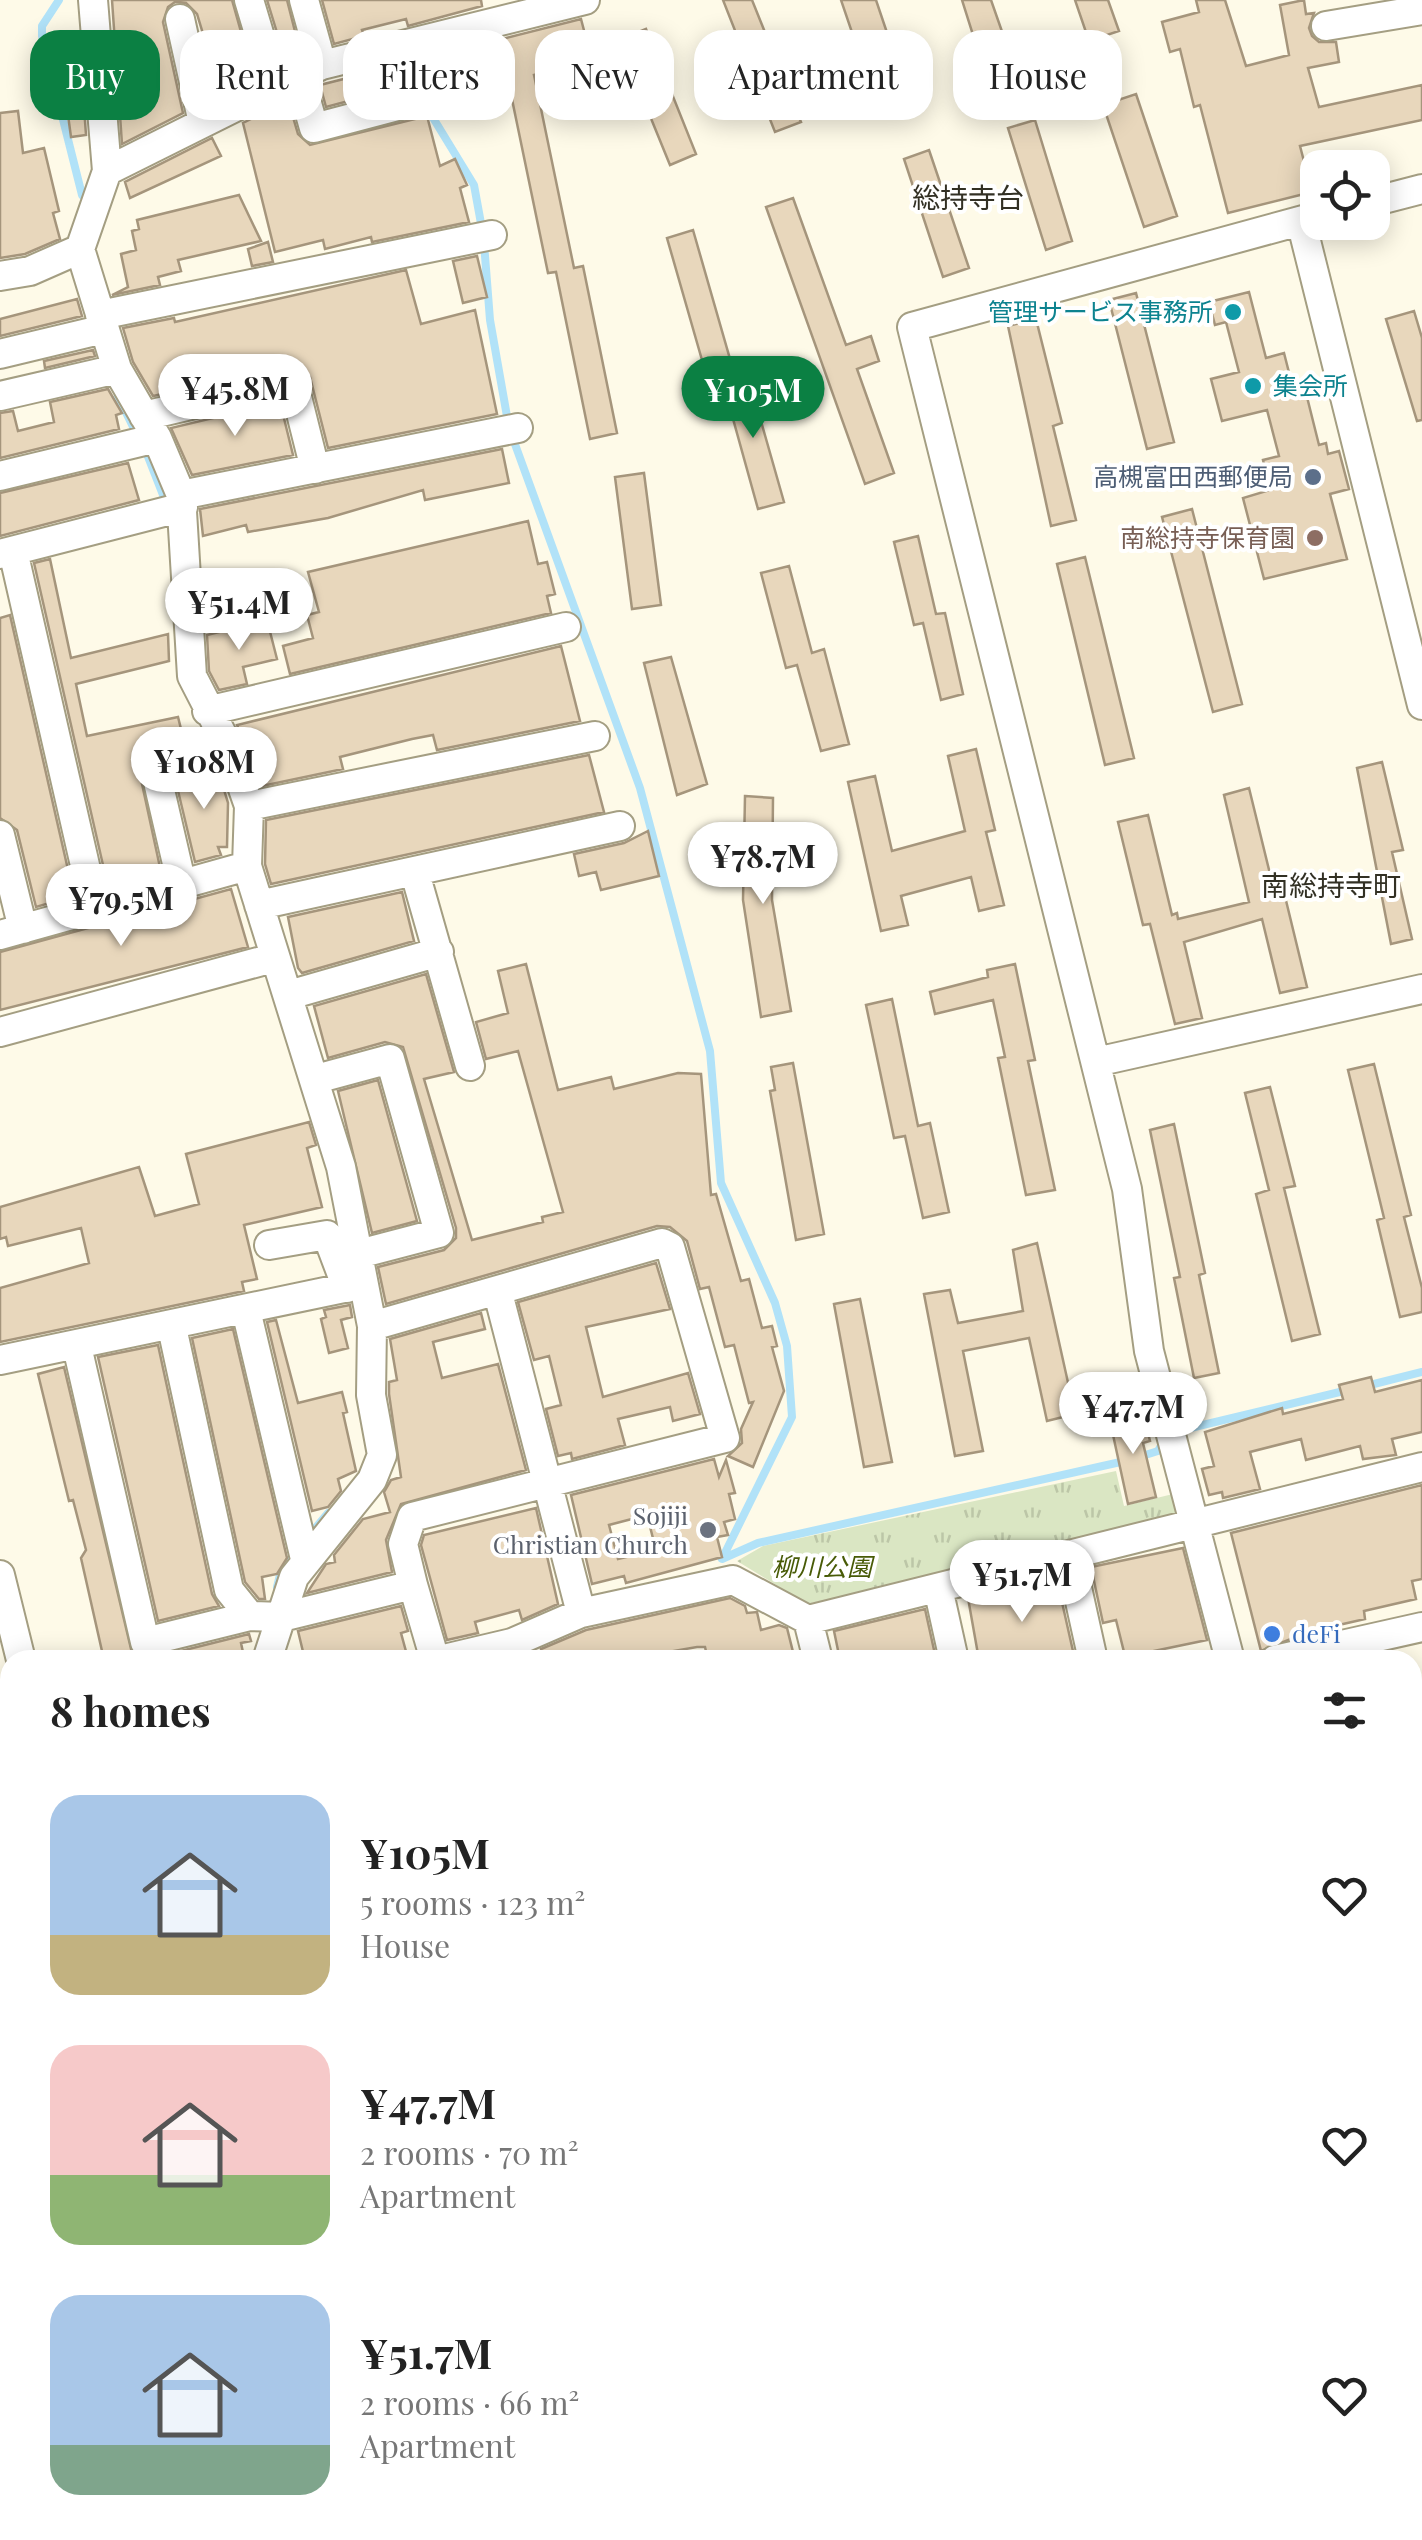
<!DOCTYPE html>
<meta charset="utf-8">
<style>
:root{--surface:#fff;--page:#f6f6f6;--text:#222;--muted:#767676;--accent:#0b8043}
body{margin:0;font-family:"Playfair Display","Noto Sans JP",serif;background:var(--page);color:var(--text);height:100vh;display:flex;flex-direction:column;font-size:38px;white-space:nowrap}
*{box-sizing:border-box;margin:0}
p{font-size:32px;color:var(--muted)}
.icon{flex:none;width:55px;height:55px;fill:none;stroke:currentColor;stroke-width:2;stroke-linecap:round;stroke-linejoin:round}
.map{position:relative;flex:1;overflow:hidden}
.drawer{position:absolute;left:0px;top:1650px;width:1422px;height:890px;display:flex;flex-direction:column;background:var(--surface);border-radius:30px 30px 0 0;box-shadow:0 5px 25px #0003}
.drawer>*{flex:none}
.banner{position:absolute;left:30px;top:30px;width:1362px;height:90px;display:flex;gap:20px}
.fabs{position:absolute;left:1300px;top:150px;display:grid;gap:20px}
.fabs a{display:grid;place-items:center;width:90px;height:90px;border-radius:20px;background:var(--surface);box-shadow:0 5px 25px #0003;font-size:50px}
.price{position:absolute;translate:-50% -85px;padding:0 22px;border-radius:35px;background:#fff;color:#222;font-size:32px;line-height:65px;filter:drop-shadow(0 2px 5px #0008)}
.price::after{content:'';position:absolute;left:50%;top:60px;width:30px;height:22px;margin-left:-15px;background:inherit;clip-path:polygon(0 0,100% 0,50% 100%)}
.price.active{background:var(--accent);color:#fff}
ul{padding:0;list-style:none}
li{display:flex;align-items:center;gap:30px;height:250px;padding:0 50px}
li span{display:grid;place-items:center;flex:none;width:280px;height:200px;border-radius:30px;color:#555}
li>.icon{margin-inline-start:auto}
span .icon{width:120px;height:120px;fill:#fffc;stroke-width:1}
li b{font-size:42px}
h2{display:flex;justify-content:space-between;align-items:center;height:120px;padding:0 50px;font-size:42px}
.tag{padding:0 35px;border-radius:30px;background:var(--surface);box-shadow:0 5px 25px #0003;font-size:35px;line-height:90px}
.tag.active{background:var(--accent);color:#fff}
.map>svg:first-child{display:block}
</style>
<div class="map">
<svg width="1422" height="2540" viewBox="0 0 1422 2540">
<defs>
<pattern id="grass-tufts" width="24" height="20" patternUnits="userSpaceOnUse" patternTransform="scale(2.5)"><rect width="24" height="20" fill="#dae6c3"/><path d="M3 7l-1-3M5 7V3M7 7l1-3M15 17l-1-3M17 17v-4M19 17l1-3" fill="none" stroke="#bcc6a7"/></pattern>
</defs>
<rect width="100%" height="100%" fill="#fefae8"/>
<path fill="url(#grass-tufts)" d="M 1116,1471 L 1124,1506 L 1177,1493 L 1182,1514 L 1178,1523 L 807,1604 L 737,1561 L 763,1546 Z"/>
<g fill="none" stroke-linecap="round" stroke-linejoin="round">
<path stroke="#b1e2f8" stroke-width="8" d="M 59,0 L 42,26 L 42,36 L 82,195
M 424,103 L 474,185 L 482,229
M 484,243 L 490,320 L 508,422
M 118,396 L 138,437
M 512,436 L 640,788 L 710,1051 L 721,1183 L 775,1303 L 787,1346 L 792,1417 L 722,1559 L 758,1543 L 1125,1461
M 145,449 L 165,500
M 1366,1386 L 1422,1372
M 1182,1430 L 1348,1390
M 1139,1457 L 1158,1451 L 1162,1444
M 308,1537 L 328,1513
M 277,1587 L 281,1571 L 296,1552
M 75,2540 L 77,2530"/>
</g>
<path fill="#e8d7bc" stroke="#a5957c" stroke-width="2.5" fill-rule="evenodd" d="M 112,0 L 232,0 L 254,78 L 220,90 L 197,14 L 186,3 L 175,2 L 168,7 L 163,22 L 183,113 L 122,144 Z
M 267,0 L 287,0 L 301,55 L 286,62 Z
M 322,0 L 481,0 L 482,6 L 408,26 L 406,19 L 362,30 L 364,36 L 334,44 Z
M 723,0 L 752,0 L 801,122 L 775,132 Z
M 841,0 L 876,0 L 908,95 L 877,106 Z
M 962,0 L 991,0 L 1013,63 L 985,73 Z
M 1075,0 L 1108,0 L 1119,31 L 1089,41 Z
M 1196,0 L 1225,0 L 1246,66 L 1289,55 L 1280,5 L 1304,0 L 1306,14 L 1314,13 L 1309,28 L 1312,36 L 1319,42 L 1336,42 L 1339,62 L 1308,68 L 1319,107 L 1422,85 L 1422,120 L 1300,146 L 1312,192 L 1228,213 L 1200,105 L 1194,107 L 1180,49 L 1170,52 L 1162,22 L 1199,12 Z
M 581,19 L 592,61 L 534,75 L 574,268 L 583,266 L 617,433 L 590,439 L 556,272 L 548,273 L 508,80 L 447,96 L 449,102 L 441,104 L 437,87 L 420,82 L 326,107 L 320,85 Z
M 646,29 L 696,154 L 670,165 L 619,40 Z
M 79,38 L 86,135 L 71,137 L 58,42 Z
M 1136,94 L 1177,216 L 1144,227 L 1103,105 Z
M 288,100 L 298,134 L 310,145 L 427,116 L 440,166 L 455,159 L 467,185 L 460,188 L 469,222 L 372,242 L 371,237 L 325,249 L 323,240 L 275,252 L 243,123 Z
M 18,111 L 23,153 L 44,148 L 59,211 L 53,213 L 60,239 L 25,254 L 0,258 L 0,113 Z
M 1035,120 L 1072,241 L 1046,250 L 1008,128 Z
M 212,138 L 221,156 L 130,198 L 125,182 Z
M 929,150 L 969,268 L 943,277 L 904,159 Z
M 239,195 L 261,241 L 178,260 L 181,271 L 158,277 L 160,285 L 112,295 L 128,287 L 121,254 L 136,250 L 132,231 L 139,229 L 137,220 Z
M 793,198 L 846,345 L 871,336 L 879,361 L 857,369 L 894,473 L 865,484 L 766,207 Z
M 693,230 L 730,359 L 704,367 L 667,238 Z
M 268,242 L 273,262 L 252,266 L 248,249 Z
M 477,256 L 487,297 L 463,303 L 453,261 Z
M 406,270 L 421,324 L 475,310 L 497,414 L 328,448 L 310,377 L 299,365 L 153,396 L 133,362 L 123,328 L 174,318 L 175,322 Z
M 1249,292 L 1266,358 L 1284,353 L 1295,396 L 1306,393 L 1319,445 L 1326,443 L 1328,454 L 1339,451 L 1349,489 L 1330,494 L 1347,559 L 1264,579 L 1243,498 L 1270,490 L 1263,460 L 1279,456 L 1267,410 L 1222,421 L 1211,379 L 1239,372 L 1226,322 L 1215,325 L 1209,302 Z
M 1136,293 L 1174,442 L 1147,449 L 1109,300 Z
M 77,299 L 82,316 L 0,336 L 0,319 Z
M 1414,311 L 1422,338 L 1422,420 L 1417,421 L 1386,319 Z
M 1036,319 L 1062,423 L 1053,426 L 1076,520 L 1051,526 L 1008,326 Z
M 93,350 L 95,356 L 45,368 L 44,361 Z
M 747,372 L 784,502 L 758,509 L 722,379 Z
M 108,389 L 122,413 L 116,415 L 119,429 L 0,458 L 0,413 L 13,411 L 18,431 L 54,422 L 50,402 Z
M 280,402 L 293,455 L 192,475 L 171,428 Z
M 502,449 L 509,483 L 425,500 L 423,490 L 328,518 L 248,532 L 246,525 L 203,536 L 200,509 Z
M 128,463 L 139,500 L 0,536 L 0,493 Z
M 644,473 L 661,605 L 632,609 L 615,477 Z
M 1192,509 L 1242,704 L 1213,712 L 1162,517 Z
M 528,521 L 538,564 L 547,562 L 555,594 L 547,596 L 551,613 L 290,674 L 283,646 L 313,638 L 307,615 L 319,612 L 308,572 Z
M 918,536 L 936,614 L 945,613 L 963,694 L 941,700 L 923,623 L 914,625 L 894,542 Z
M 1085,557 L 1134,758 L 1105,765 L 1057,564 Z
M 50,559 L 71,658 L 168,634 L 169,661 L 76,684 L 87,736 L 178,717 L 183,737 L 149,743 L 136,756 L 161,872 L 108,887 L 34,563 Z
M 789,566 L 812,653 L 824,649 L 849,744 L 821,751 L 797,665 L 786,668 L 761,573 Z
M 10,615 L 74,896 L 36,907 L 17,830 L 0,818 L 0,618 Z
M 267,620 L 277,659 L 243,667 L 247,684 L 219,690 L 209,671 L 207,635 Z
M 561,646 L 580,721 L 437,750 L 433,735 L 412,739 L 340,757 L 343,769 L 262,786 L 237,725 Z
M 671,657 L 707,784 L 677,795 L 644,663 Z
M 976,749 L 995,830 L 986,832 L 1004,905 L 979,911 L 971,877 L 901,896 L 908,925 L 881,931 L 848,782 L 875,776 L 892,851 L 965,831 L 948,756 Z
M 589,755 L 604,812 L 271,884 L 265,864 L 266,820 Z
M 1382,762 L 1403,850 L 1392,852 L 1412,939 L 1391,944 L 1357,768 Z
M 194,770 L 196,776 L 218,770 L 228,803 L 227,847 L 218,847 L 221,855 L 195,862 L 174,774 Z
M 1249,788 L 1272,882 L 1281,880 L 1307,987 L 1280,993 L 1262,919 L 1184,942 L 1202,1018 L 1175,1024 L 1150,924 L 1143,925 L 1118,822 L 1148,815 L 1172,915 L 1177,913 L 1178,919 L 1249,902 L 1224,795 Z
M 745,796 L 773,798 L 772,900 L 791,1011 L 761,1017 L 743,900 Z
M 648,831 L 659,876 L 601,890 L 596,872 L 579,876 L 574,854 L 624,843 Z
M 231,889 L 248,947 L 0,1010 L 0,952 Z
M 402,892 L 414,941 L 302,973 L 298,968 L 288,917 Z
M 526,964 L 558,1090 L 611,1077 L 614,1089 L 678,1073 L 701,1074 L 711,1195 L 716,1194 L 741,1281 L 749,1279 L 762,1328 L 772,1326 L 777,1346 L 772,1347 L 784,1391 L 753,1467 L 728,1456 L 742,1443 L 741,1429 L 753,1402 L 749,1403 L 734,1345 L 725,1347 L 709,1287 L 700,1289 L 687,1241 L 670,1227 L 657,1226 L 386,1304 L 378,1267 L 444,1250 L 456,1238 L 456,1228 L 403,1047 L 385,1042 L 328,1058 L 314,1006 L 426,974 L 454,1072 L 424,1079 L 472,1240 L 543,1222 L 542,1217 L 563,1212 L 518,1051 L 486,1059 L 476,1022 L 508,1013 L 498,971 Z
M 1015,964 L 1035,1060 L 1028,1061 L 1055,1190 L 1026,1195 L 998,1058 L 1005,1057 L 993,1000 L 935,1014 L 930,992 L 988,977 L 987,970 Z
M 892,999 L 918,1126 L 930,1123 L 949,1212 L 923,1218 L 905,1136 L 894,1138 L 866,1005 Z
M 793,1063 L 824,1234 L 796,1240 L 770,1091 L 775,1090 L 771,1067 Z
M 1374,1064 L 1411,1215 L 1404,1217 L 1422,1288 L 1422,1312 L 1400,1317 L 1377,1220 L 1384,1218 L 1348,1070 Z
M 378,1080 L 417,1221 L 372,1233 L 338,1091 Z
M 1270,1087 L 1295,1186 L 1284,1188 L 1320,1334 L 1292,1341 L 1256,1194 L 1269,1190 L 1245,1093 Z
M 309,1122 L 316,1145 L 307,1148 L 322,1207 L 244,1225 L 257,1279 L 242,1282 L 244,1291 L 0,1342 L 0,1288 L 89,1263 L 81,1228 L 8,1246 L 6,1237 L 0,1239 L 0,1207 L 139,1167 L 155,1216 L 199,1204 L 186,1154 Z
M 1174,1124 L 1205,1273 L 1199,1275 L 1219,1373 L 1194,1378 L 1174,1278 L 1180,1277 L 1150,1130 Z
M 1037,1243 L 1075,1414 L 1047,1421 L 1029,1338 L 963,1351 L 983,1451 L 955,1456 L 924,1294 L 950,1290 L 958,1323 L 1023,1311 L 1013,1250 Z
M 656,1263 L 670,1309 L 586,1327 L 603,1397 L 688,1373 L 700,1414 L 673,1421 L 670,1407 L 618,1419 L 625,1445 L 572,1459 L 571,1453 L 558,1456 L 546,1409 L 561,1405 L 549,1356 L 534,1360 L 518,1302 Z
M 860,1299 L 892,1462 L 864,1467 L 834,1304 Z
M 350,1305 L 352,1317 L 341,1320 L 348,1348 L 329,1353 L 321,1319 L 326,1317 L 324,1310 Z
M 481,1313 L 485,1329 L 433,1342 L 442,1378 L 498,1364 L 526,1470 L 401,1504 L 386,1540 L 392,1572 L 307,1593 L 326,1564 L 335,1562 L 334,1555 L 363,1519 L 390,1512 L 384,1492 L 391,1480 L 401,1477 L 389,1394 L 389,1382 L 397,1380 L 390,1339 Z
M 276,1320 L 298,1403 L 342,1392 L 347,1412 L 343,1413 L 356,1471 L 338,1479 L 341,1491 L 328,1507 L 312,1511 L 267,1322 Z
M 233,1329 L 287,1558 L 277,1574 L 262,1577 L 265,1599 L 259,1599 L 245,1582 L 192,1338 Z
M 158,1345 L 212,1594 L 219,1606 L 158,1621 L 98,1357 Z
M 64,1367 L 132,1653 L 149,1659 L 249,1634 L 251,1641 L 241,1643 L 244,1657 L 104,1660 L 81,1558 L 86,1550 L 73,1500 L 69,1501 L 38,1374 Z
M 1371,1377 L 1375,1392 L 1422,1380 L 1422,1432 L 1392,1439 L 1396,1455 L 1363,1459 L 1360,1446 L 1306,1460 L 1301,1439 L 1250,1452 L 1260,1489 L 1223,1498 L 1222,1492 L 1209,1495 L 1202,1469 L 1214,1466 L 1205,1432 L 1282,1408 L 1283,1414 L 1343,1399 L 1339,1385 Z
M 1143,1413 L 1150,1441 L 1143,1443 L 1156,1497 L 1128,1504 L 1110,1421 Z
M 714,1459 L 719,1477 L 726,1460 L 735,1493 L 729,1494 L 735,1519 L 724,1522 L 728,1535 L 717,1537 L 722,1557 L 626,1583 L 624,1576 L 592,1584 L 571,1495 ZM 647,1515 L 656,1550 L 618,1559 L 609,1525 Z
M 1422,1485 L 1422,1579 L 1412,1581 L 1416,1599 L 1364,1611 L 1365,1619 L 1308,1632 L 1261,1651 L 1231,1533 Z
M 536,1508 L 558,1604 L 522,1620 L 519,1610 L 475,1622 L 478,1633 L 447,1640 L 421,1545 L 424,1535 Z
M 1183,1548 L 1207,1640 L 1154,1651 L 1156,1660 L 1126,1660 L 1116,1620 L 1103,1623 L 1091,1567 Z
M 1057,1580 L 1075,1660 L 979,1660 L 968,1598 Z
M 730,1598 L 745,1606 L 747,1613 L 757,1612 L 761,1630 L 779,1625 L 787,1628 L 795,1660 L 708,1660 L 705,1647 L 697,1647 L 622,1660 L 544,1660 L 541,1649 L 586,1630 Z
M 401,1606 L 408,1631 L 401,1633 L 407,1655 L 387,1660 L 305,1660 L 298,1631 Z
M 925,1609 L 936,1659 L 840,1660 L 834,1631 Z"/>
<g fill="none" stroke-linecap="round" stroke-linejoin="round">
<g stroke="#a49e82" stroke-width="32">
<path id="minor" d="M 93,0 L 107,171
M 249,0 L 275,87
M 304,0 L 322,65
M 180,19 L 203,123
M 1326,26 L 1422,10
M 299,75 L 314,128 L 424,99
M 1372,202 L 1422,189
M 1301,221 L 1422,705
M 0,276 L 30,271 L 80,249
M 100,315 L 492,235
M 0,354 L 104,329
M 0,396 L 117,369
M 144,416 L 293,381 L 315,469
M 0,476 L 157,438
M 181,495 L 518,428
M 13,551 L 95,909
M 0,554 L 183,507
M 207,711 L 566,627
M 249,806 L 595,736
M 0,835 L 23,929
M 415,873 L 470,1066
M 182,885 L 153,760 L 228,746
M 259,905 L 620,826
M 0,935 L 247,866
M 289,995 L 439,952
M 0,1032 L 273,958
M 1096,1062 L 1422,989
M 316,1079 L 390,1059 L 439,1233 L 355,1255
M 269,1245 L 327,1235 L 347,1288
M 498,1293 L 581,1613
M 246,1310 L 305,1559
M 372,1326 L 662,1243 L 670,1247 L 725,1438 L 412,1517 L 403,1544 L 413,1585
M 173,1332 L 229,1590 L 250,1616 L 282,1617 L 413,1585 L 435,1660
M 79,1355 L 145,1642 L 250,1616
M 0,1360 L 363,1284
M 1070,1556 L 1093,1660
M 0,1575 L 21,1660
M 938,1588 L 954,1660
M 808,1620 L 818,1660
M 267,1660 L 294,1577 L 372,1480 L 382,1455 L 371,1395 L 372,1326 L 341,1167 L 247,866 L 249,806 L 228,746 L 192,676 L 181,495 L 157,438 L 117,369 L 80,249 L 107,171 L 299,75 L 322,65 L 585,0
M 440,1660 L 512,1643 L 581,1613 L 733,1580 L 808,1620 L 1422,1467
M 1230,1660 L 1149,1351 L 1127,1189 L 912,327 L 1318,216
M 1275,1660 L 1422,1627
M 1412,1781 L 1422,1779
M 1412,1900 L 1422,1898
M 1412,2055 L 1422,2053
M 0,2082 L 10,2080
M 1412,2181 L 1422,2179
M 0,2348 L 10,2347
M 1412,2379 L 1422,2432
M 0,2447 L 10,2443
M 245,2530 L 248,2540
M 384,2530 L 386,2540
M 724,2530 L 726,2540
M 805,2530 L 807,2540
M 1116,2530 L 1119,2540
M 0,2536 L 18,2530
M 93,2540 L 93,2530
M 156,2540 L 192,2530"/>
</g>
<use href="#minor" stroke="#fff" stroke-width="28"/>
</g>
<g fill="#0f9aa8" stroke="#fff" stroke-width="4">
<circle cx="1233" cy="312" r="10"/>
<circle cx="1253" cy="386" r="10"/>
</g>
<circle fill="#5c6f8a" stroke="#fff" stroke-width="4" cx="1313" cy="477" r="10"/>
<circle fill="#8d6e63" stroke="#fff" stroke-width="4" cx="1315" cy="538" r="10"/>
<circle fill="#6b7280" stroke="#fff" stroke-width="4" cx="708" cy="1530" r="10"/>
<circle fill="#3f7fe0" stroke="#fff" stroke-width="4" cx="1272" cy="1634" r="10"/>
<g text-anchor="middle" stroke-width="8" stroke-linejoin="round" paint-order="stroke">
<g font-size="25" fill="#0d838f" stroke="#fff" text-anchor="end">
<text x="1213" y="321">管理サービス事務所</text>
<text x="1273" y="395" text-anchor="start">集会所</text>
</g>
<g font-size="25" fill="#4e5e75" stroke="#fff" text-anchor="end">
<text x="1293" y="486">高槻富田西郵便局</text>
</g>
<g font-size="25" fill="#785e54" stroke="#fff" text-anchor="end">
<text x="1295" y="547">南総持寺保育園</text>
</g>
<g font-size="25" fill="#5b616d" stroke="#fff" text-anchor="end">
<text x="688" y="1525">Sojiji<tspan x="688" dy="29">Christian Church</tspan></text>
</g>
<g font-size="25" font-style="italic" fill="#485b07" stroke="#fff">
<text x="822" y="1576">柳川公園</text>
</g>
<g font-size="25" fill="#366cbe" stroke="#fff" text-anchor="start">
<text x="1292" y="1643">deFi</text>
</g>
<g font-size="28" fill="#323024" stroke="#fff">
<text x="968" y="208">総持寺台</text>
<text x="1331" y="896">南総持寺町</text>
</g>
</g>
</svg>
<div class="fabs">
<a><svg class="icon" aria-label="locate" viewBox="0 0 24 24"><circle cx="12" cy="12" r="6"/><path d="M12 2v4M12 18v4M2 12h4M18 12h4"/></svg></a>
</div>
<b class="price" style="left:235px;top:439px">¥45.8M</b>
<b class="price active" style="left:753px;top:441px">¥105M</b>
<b class="price" style="left:239px;top:653px">¥51.4M</b>
<b class="price" style="left:204px;top:812px">¥108M</b>
<b class="price" style="left:763px;top:907px">¥78.7M</b>
<b class="price" style="left:121px;top:949px">¥79.5M</b>
<b class="price" style="left:1133px;top:1457px">¥47.7M</b>
<b class="price" style="left:1022px;top:1625px">¥51.7M</b>
<div class="banner">
<a class="tag active">Buy</a>
<a class="tag">Rent</a>
<a class="tag">Filters</a>
<a class="tag">New</a>
<a class="tag">Apartment</a>
<a class="tag">House</a>
</div>
<section class="drawer">
<h2>8 homes<svg class="icon" aria-label="filters" viewBox="0 0 24 24"><path d="M4 7h16M4 17h16"/><circle cx="9" cy="7" r="2"/><circle cx="15" cy="17" r="2"/></svg></h2>
<ul>
<li><span style="background:linear-gradient(#a9c7e8 70%,#c2b280 0)"><svg class="icon" aria-label="home" viewBox="0 0 24 24"><path d="M3 11l9-7 9 7M6 9v11h12V9"/></svg></span><div><b>¥105M</b><p>5 rooms · 123 m²</p><p>House</p></div><svg class="icon" aria-label="heart" viewBox="0 0 24 24"><path d="M12 20l-8-8c-3-5 5-10 8-4 3-6 11-1 8 4z"/></svg></li>
<li><span style="background:linear-gradient(#f6c9c9 65%,#8fb573 0)"><svg class="icon" aria-label="home" viewBox="0 0 24 24"><path d="M3 11l9-7 9 7M6 9v11h12V9"/></svg></span><div><b>¥47.7M</b><p>2 rooms · 70 m²</p><p>Apartment</p></div><svg class="icon" aria-label="heart" viewBox="0 0 24 24"><path d="M12 20l-8-8c-3-5 5-10 8-4 3-6 11-1 8 4z"/></svg></li>
<li><span style="background:linear-gradient(#a9c7e8 75%,#7fa58c 0)"><svg class="icon" aria-label="home" viewBox="0 0 24 24"><path d="M3 11l9-7 9 7M6 9v11h12V9"/></svg></span><div><b>¥51.7M</b><p>2 rooms · 66 m²</p><p>Apartment</p></div><svg class="icon" aria-label="heart" viewBox="0 0 24 24"><path d="M12 20l-8-8c-3-5 5-10 8-4 3-6 11-1 8 4z"/></svg></li>
</ul>
</section>
</div>
